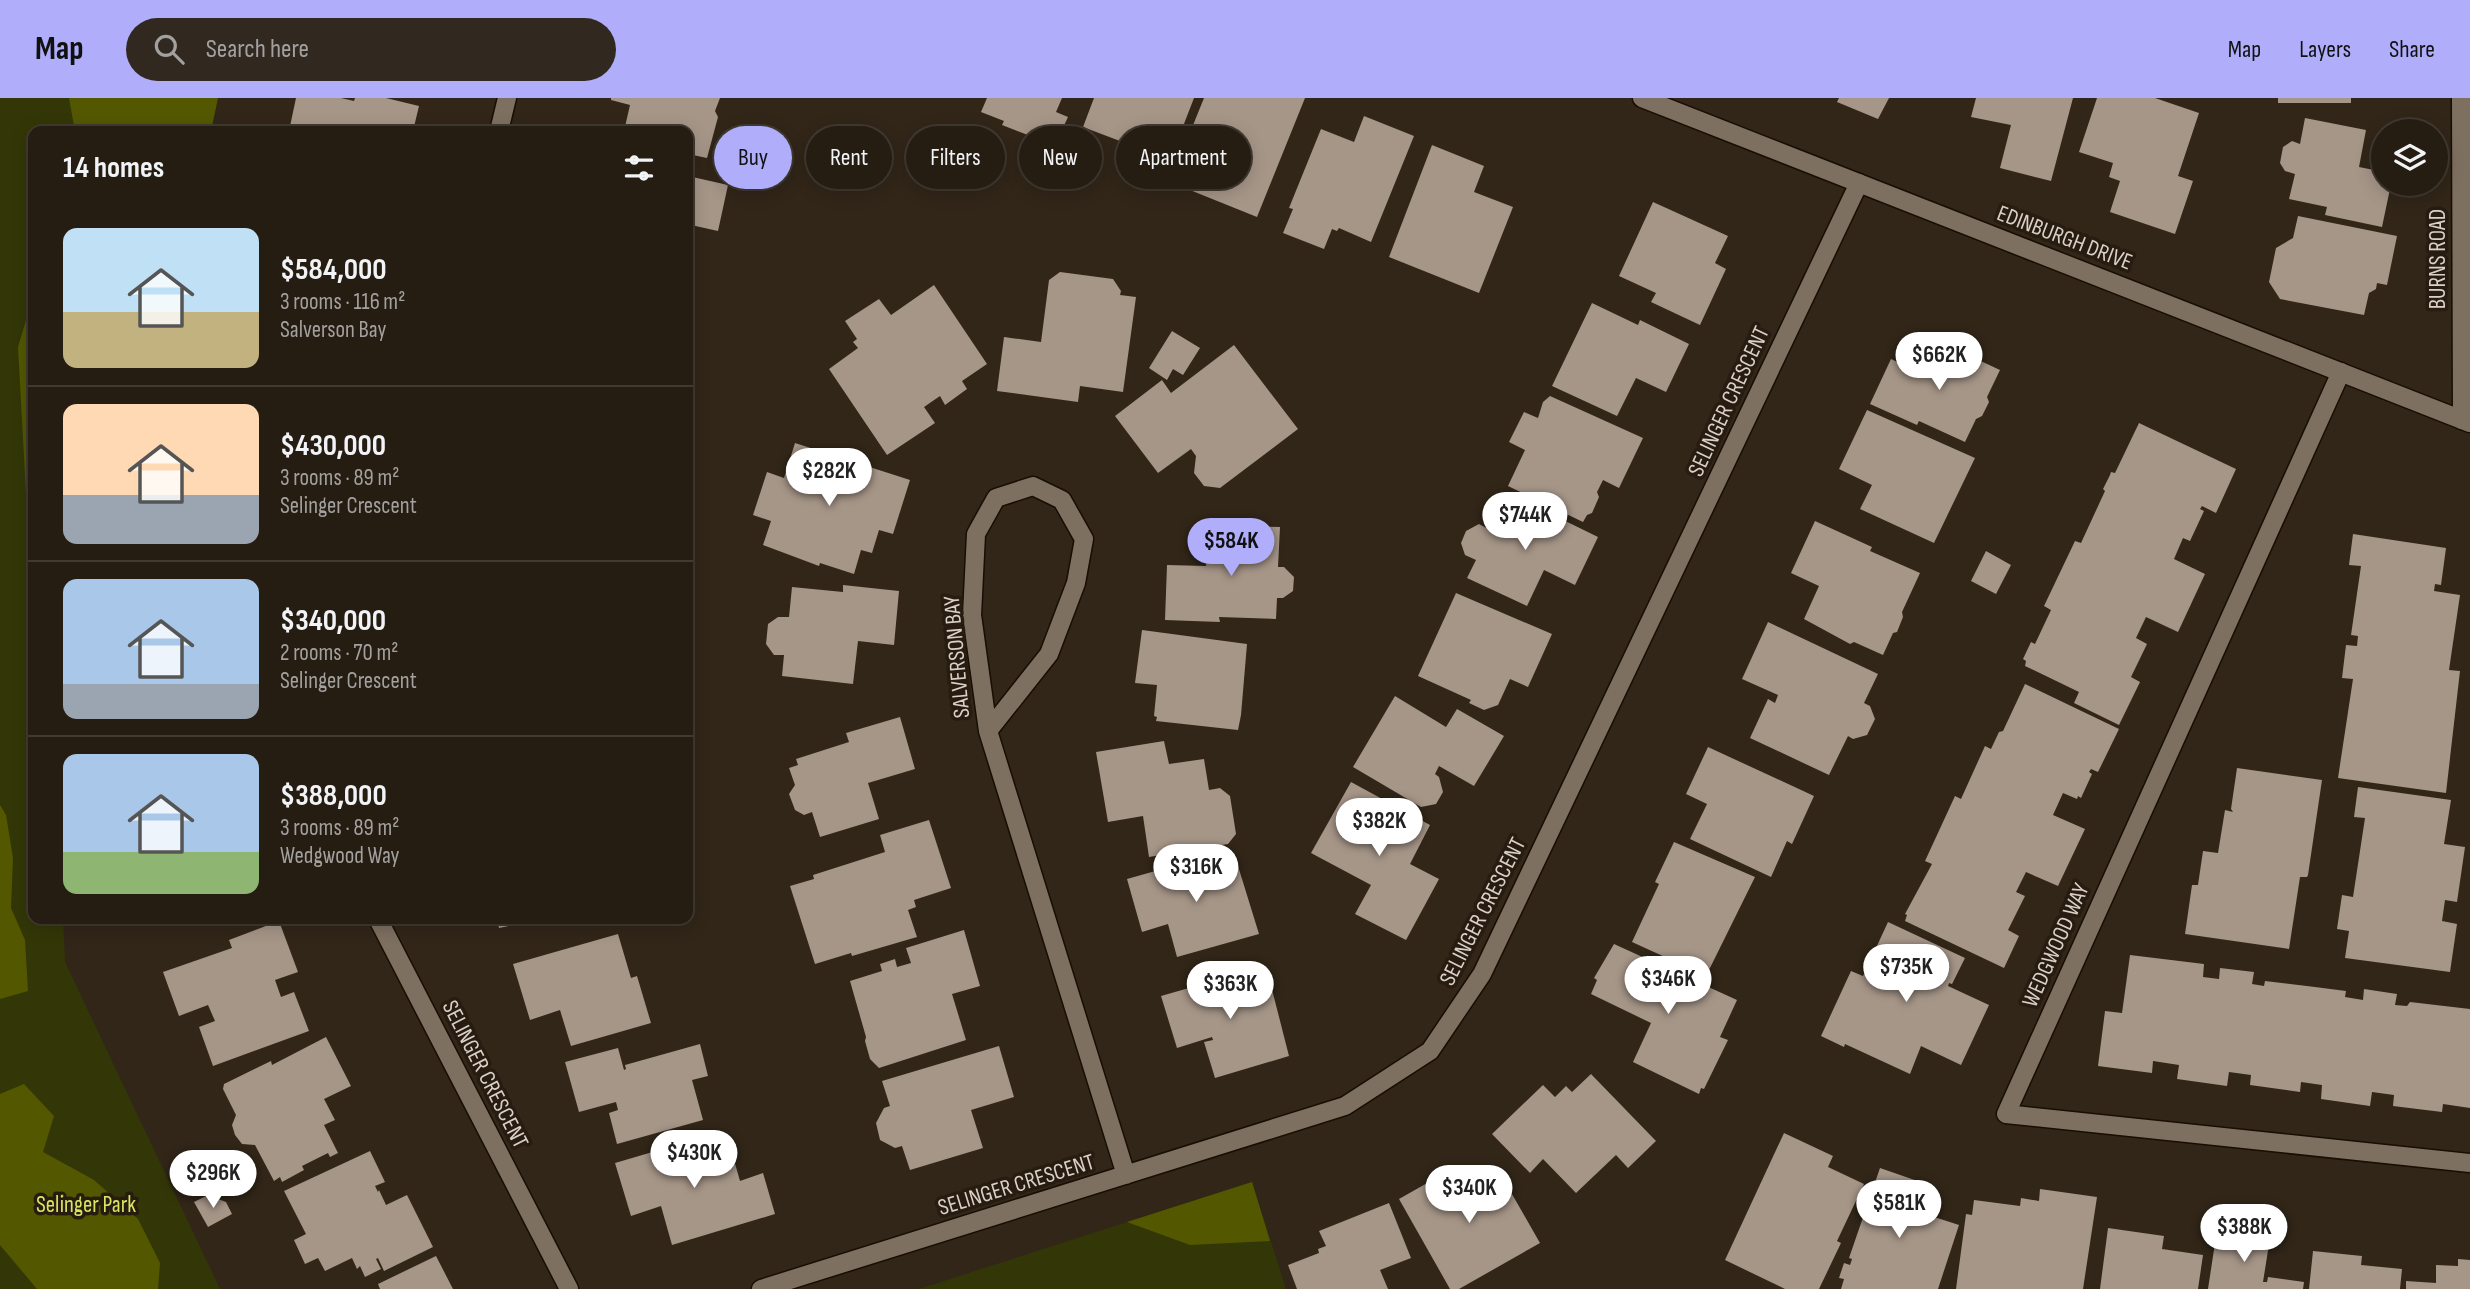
<!DOCTYPE html>
<meta charset="utf-8">
<style>
:root{--surface:#251c12;--page:#312920;--text:#f1f3f6;--muted:#a3a19f;--line:#423a32;--accent:#b0aefa}
body{margin:0;font-family:"Sofia Sans Condensed",sans-serif;background:var(--page);color:var(--text);height:100vh;display:flex;flex-direction:column;font-size:26px;white-space:nowrap}
*{box-sizing:border-box;margin:0}
p{font-size:23px;color:var(--muted)}
.icon{flex:none;width:38px;height:38px;fill:none;stroke:currentColor;stroke-width:2;stroke-linecap:round;stroke-linejoin:round}
.map{position:relative;flex:1;overflow:hidden}
.details{position:absolute;left:28px;top:28px;width:665px;height:798px;display:flex;flex-direction:column;background:var(--surface);border-radius:14px;box-shadow:0 4px 18px #0003,0 0 0 2px var(--line)}
.details>*{flex:none}
.top-card{position:absolute;left:714px;top:28px;width:665px;height:63px;display:flex;gap:14px}
.tools{position:absolute;left:2371px;top:21px;display:grid;gap:14px}
.tools a{display:grid;place-items:center;width:77px;height:77px;border-radius:50%;background:var(--surface);box-shadow:0 4px 18px #0003,0 0 0 2px var(--line);font-size:35px}
.price{position:absolute;translate:-50% -60px;padding:0 16px;border-radius:24px;background:#fff;color:#222;font-size:23px;line-height:46px;filter:drop-shadow(0 2px 4px #0008)}
.price::after{content:'';position:absolute;left:50%;top:42px;width:21px;height:16px;margin-left:-10px;background:inherit;clip-path:polygon(0 0,100% 0,50% 100%)}
.price.active{background:var(--accent);color:#111}
ul{padding:0;list-style:none}
li{display:flex;align-items:center;gap:21px;height:175px;padding:0 35px}
li+li{border-top:2px solid var(--line)}
li span{display:grid;place-items:center;flex:none;width:196px;height:140px;border-radius:14px;color:#555}
li>.icon{margin-inline-start:auto}
span .icon{width:84px;height:84px;fill:#fffc;stroke-width:1}
li b{font-size:30px}
h2{display:flex;justify-content:space-between;align-items:center;height:84px;padding:0 35px;font-size:30px}
.chip{padding:0 24px;border-radius:32px;background:var(--surface);box-shadow:0 4px 18px #0003,0 0 0 2px var(--line);font-size:24px;line-height:63px}
.chip.active{background:var(--accent);color:#111}
header{display:flex;align-items:center;gap:42px;box-sizing:border-box;height:98px;padding:0 35px;background:var(--accent);color:#111}
header strong{font-size:33px}
nav{display:flex;gap:38px;margin-inline-start:auto;font-size:24px}
.search{width:490px;height:63px;background:var(--page);display:flex;align-items:center;gap:18px;box-sizing:border-box;padding:0 24px;border-radius:38px;color:var(--muted);font-size:26px}
.map>svg:first-child{display:block}
</style>
<header>
<strong>Map</strong>
<div class="search"><svg class="icon" aria-label="search" viewBox="0 0 24 24"><circle cx="10" cy="10" r="6"/><path d="M15 15l6 6"/></svg>Search here</div>
<nav><a>Map</a><a>Layers</a><a>Share</a></nav>
</header>
<div class="map">
<svg width="2470" height="1191" viewBox="0 0 2470 1191">
<rect width="100%" height="100%" fill="#312618"/>
<path fill="#333707" d="M 0,0 L 218,0 L 211,33 L 33,33 L 33,821 L 63,821 L 65,864 L 220,1191 L 0,1191 Z
M 1252,1084 L 1286,1191 L 919,1191 Z"/>
<path fill="#535800" d="M 69,0 L 218,0 L 211,33 L 75,33 Z
M 33,199 L 33,415 L 27,413 L 18,249 Z
M 0,707 L 6,717 L 13,760 L 11,810 L 25,842 L 28,893 L 0,901 Z
M 24,986 L 54,1018 L 43,1054 L 94,1082 L 138,1121 L 160,1165 L 158,1191 L 37,1191 L 0,1147 L 0,996 Z
M 1252,1084 L 1270,1143 L 1190,1147 L 1127,1124 Z"/>
<path fill="#a69688" d="M 296,0 L 341,0 L 354,3 L 355,0 L 386,0 L 419,8 L 413,33 L 289,33 Z
M 611,0 L 720,0 L 715,13 L 718,19 L 707,60 L 688,56 L 688,33 L 624,33 L 630,7 L 611,2 Z
M 987,0 L 1062,0 L 1056,14 L 1068,19 L 1061,34 L 1051,30 L 1046,44 L 1002,27 L 1004,23 L 981,14 Z
M 1094,0 L 1194,0 L 1170,62 L 1083,29 Z
M 1204,0 L 1305,0 L 1257,119 L 1170,84 Z
M 1839,0 L 1889,0 L 1878,21 L 1837,4 Z
M 1976,0 L 2073,0 L 2051,83 L 2000,70 L 2011,27 L 1971,19 Z
M 2097,0 L 2155,0 L 2199,15 L 2178,78 L 2193,83 L 2175,136 L 2110,114 L 2120,83 L 2109,79 L 2113,65 L 2079,54 Z
M 2278,0 L 2351,0 L 2351,5 L 2278,5 Z
M 1364,18 L 1414,38 L 1371,144 L 1339,130 L 1337,133 L 1332,131 L 1324,151 L 1283,135 L 1293,111 L 1289,110 L 1321,31 L 1354,44 Z
M 2305,20 L 2366,32 L 2359,69 L 2384,74 L 2384,86 L 2391,86 L 2382,129 L 2325,117 L 2327,109 L 2289,101 L 2295,76 L 2285,73 L 2280,65 L 2283,49 L 2292,43 L 2300,46 Z
M 1432,47 L 1484,68 L 1474,94 L 1513,109 L 1479,195 L 1389,159 Z
M 688,78 L 728,87 L 718,133 L 691,127 L 688,135 Z
M 1653,104 L 1728,138 L 1715,165 L 1726,171 L 1700,227 L 1651,204 L 1656,195 L 1619,178 Z
M 2298,118 L 2397,138 L 2387,187 L 2377,185 L 2376,191 L 2369,195 L 2364,217 L 2280,201 L 2269,184 L 2276,150 L 2293,140 Z
M 1060,174 L 1113,181 L 1121,193 L 1120,197 L 1136,199 L 1123,294 L 1080,288 L 1078,304 L 997,293 L 1004,239 L 1041,244 L 1049,182 Z
M 934,187 L 987,266 L 962,283 L 967,291 L 945,307 L 940,298 L 924,309 L 935,325 L 887,357 L 829,271 L 858,250 L 853,244 L 857,241 L 845,223 L 879,201 L 891,217 Z
M 1592,205 L 1638,227 L 1640,222 L 1689,246 L 1666,294 L 1636,280 L 1617,318 L 1552,288 Z
M 1172,233 L 1200,250 L 1183,277 L 1173,271 L 1167,282 L 1149,270 Z
M 1940,244 L 2000,272 L 1987,299 L 1989,304 L 1982,318 L 1976,321 L 1965,344 L 1919,323 L 1917,327 L 1870,306 L 1891,261 L 1925,277 Z
M 1234,247 L 1298,331 L 1220,390 L 1204,388 L 1194,375 L 1196,358 L 1191,351 L 1158,375 L 1115,318 L 1162,282 L 1171,295 Z
M 1550,298 L 1643,340 L 1619,390 L 1603,382 L 1597,394 L 1599,399 L 1592,415 L 1587,417 L 1583,424 L 1508,388 L 1525,352 L 1509,344 L 1524,314 L 1538,320 L 1543,304 Z
M 1867,312 L 1975,360 L 1934,445 L 1860,411 L 1872,387 L 1839,371 Z
M 2139,325 L 2236,371 L 2216,415 L 2202,408 L 2200,411 L 2204,413 L 2190,443 L 2183,440 L 2174,461 L 2205,476 L 2178,534 L 2146,519 L 2136,540 L 2147,546 L 2131,579 L 2140,584 L 2119,627 L 2074,605 L 2079,594 L 2025,568 L 2026,563 L 2023,561 L 2031,544 L 2035,546 L 2051,512 L 2044,508 L 2075,443 L 2081,445 L 2105,393 L 2103,391 L 2110,377 L 2111,374 L 2115,375 Z
M 795,345 L 910,382 L 893,436 L 879,432 L 872,455 L 861,452 L 854,476 L 820,465 L 819,468 L 763,447 L 771,423 L 753,417 L 767,374 L 784,380 Z
M 1503,402 L 1544,421 L 1547,414 L 1598,439 L 1575,487 L 1544,472 L 1527,508 L 1467,480 L 1476,462 L 1465,457 L 1461,445 L 1466,433 L 1479,426 L 1490,432 Z
M 1815,423 L 1872,449 L 1870,453 L 1920,475 L 1902,514 L 1903,519 L 1897,534 L 1893,535 L 1883,557 L 1854,544 L 1850,546 L 1804,521 L 1819,488 L 1791,475 Z
M 1212,427 L 1280,429 L 1278,469 L 1284,469 L 1294,479 L 1293,493 L 1283,500 L 1277,500 L 1276,521 L 1219,519 L 1220,524 L 1165,522 L 1167,467 L 1206,468 L 1207,459 L 1211,459 Z
M 2353,436 L 2446,450 L 2441,487 L 2435,486 L 2434,493 L 2460,497 L 2449,572 L 2460,573 L 2446,695 L 2338,680 L 2353,581 L 2342,580 L 2346,547 L 2357,548 L 2358,538 L 2351,537 L 2361,468 L 2349,467 Z
M 1986,453 L 2011,467 L 1996,496 L 1971,483 Z
M 843,487 L 899,493 L 894,547 L 858,543 L 853,586 L 782,578 L 784,557 L 774,557 L 766,546 L 768,526 L 778,519 L 789,519 L 792,489 L 843,494 Z
M 1456,495 L 1552,536 L 1528,589 L 1510,581 L 1498,607 L 1484,612 L 1469,605 L 1471,602 L 1418,578 Z
M 1768,524 L 1878,576 L 1864,605 L 1870,608 L 1875,621 L 1867,637 L 1853,641 L 1848,638 L 1829,677 L 1750,640 L 1768,601 L 1775,605 L 1778,597 L 1742,581 Z
M 1142,532 L 1247,546 L 1241,617 L 1238,632 L 1156,623 L 1157,619 L 1154,618 L 1157,587 L 1135,585 Z
M 2025,586 L 2119,631 L 2098,674 L 2091,671 L 2089,674 L 2092,676 L 2081,700 L 2078,698 L 2077,701 L 2063,695 L 2053,717 L 2085,731 L 2058,788 L 2026,774 L 2016,794 L 2025,798 L 2008,832 L 2019,838 L 2004,870 L 1905,823 L 1907,817 L 1905,816 L 1932,766 L 1925,763 L 1955,698 L 1961,701 L 1985,648 L 1991,651 L 1999,634 L 2003,633 Z
M 1395,598 L 1446,629 L 1457,611 L 1504,638 L 1474,688 L 1439,668 L 1435,676 L 1439,679 L 1443,694 L 1436,706 L 1421,709 L 1353,669 Z
M 900,619 L 915,671 L 868,685 L 879,721 L 820,739 L 812,714 L 804,717 L 795,712 L 789,696 L 795,687 L 789,670 L 798,667 L 796,661 L 849,644 L 846,635 Z
M 1164,643 L 1169,666 L 1204,661 L 1209,692 L 1220,690 L 1230,698 L 1236,736 L 1228,746 L 1149,759 L 1143,718 L 1108,724 L 1096,654 Z
M 1708,649 L 1814,698 L 1792,746 L 1787,743 L 1771,779 L 1690,741 L 1707,706 L 1686,696 Z
M 2237,670 L 2322,682 L 2308,777 L 2307,779 L 2300,779 L 2289,851 L 2185,836 L 2192,787 L 2198,787 L 2203,753 L 2218,755 L 2225,712 L 2233,714 L 2231,711 Z
M 1351,684 L 1430,727 L 1410,766 L 1439,781 L 1406,842 L 1355,816 L 1371,787 L 1311,755 Z
M 2358,689 L 2451,702 L 2444,746 L 2465,749 L 2457,804 L 2445,802 L 2442,823 L 2457,826 L 2450,874 L 2345,860 L 2349,833 L 2337,831 L 2342,797 L 2353,799 L 2365,720 L 2354,719 Z
M 929,722 L 951,790 L 914,802 L 916,809 L 908,812 L 917,839 L 852,858 L 851,855 L 815,866 L 790,788 L 814,781 L 813,777 L 885,754 L 880,737 Z
M 1674,744 L 1755,779 L 1708,874 L 1679,861 L 1678,865 L 1632,844 L 1659,786 L 1655,784 Z
M 1234,755 L 1259,836 L 1177,859 L 1168,826 L 1142,834 L 1127,781 L 1205,759 L 1206,763 Z
M 497,821 L 537,821 L 537,822 L 499,830 Z
M 279,823 L 298,874 L 275,882 L 281,899 L 294,894 L 309,933 L 213,968 L 199,929 L 215,923 L 208,907 L 179,918 L 163,874 L 232,850 L 229,842 Z
M 1888,824 L 1965,860 L 1952,886 L 1949,885 L 1948,888 L 1989,907 L 1961,967 L 1921,948 L 1910,976 L 1845,946 L 1844,949 L 1821,938 L 1851,873 L 1863,878 Z
M 964,832 L 980,888 L 952,896 L 966,942 L 879,970 L 870,961 L 865,943 L 866,939 L 850,883 L 882,873 L 880,866 L 895,861 L 897,869 L 911,865 L 906,850 Z
M 618,836 L 631,880 L 637,878 L 651,925 L 571,948 L 560,912 L 530,922 L 513,866 Z
M 1614,846 L 1737,902 L 1720,939 L 1728,942 L 1704,991 L 1701,990 L 1699,996 L 1633,964 L 1651,925 L 1591,896 L 1597,882 L 1594,880 Z
M 2130,857 L 2204,866 L 2203,879 L 2219,881 L 2220,870 L 2254,874 L 2252,886 L 2264,888 L 2265,883 L 2315,889 L 2346,893 L 2345,899 L 2363,902 L 2364,891 L 2397,896 L 2395,907 L 2407,908 L 2410,904 L 2470,911 L 2470,1010 L 2443,1006 L 2442,1014 L 2393,1008 L 2394,997 L 2372,994 L 2370,1008 L 2321,1001 L 2322,987 L 2301,984 L 2300,994 L 2250,987 L 2251,977 L 2229,974 L 2227,988 L 2177,981 L 2179,967 L 2153,963 L 2152,975 L 2098,968 L 2105,913 L 2122,915 Z
M 1266,868 L 1289,958 L 1215,980 L 1204,944 L 1213,942 L 1212,939 L 1177,950 L 1161,898 Z
M 326,939 L 351,988 L 324,1001 L 335,1022 L 324,1027 L 338,1055 L 330,1059 L 328,1055 L 302,1068 L 304,1072 L 282,1084 L 280,1079 L 274,1083 L 255,1047 L 242,1046 L 235,1037 L 232,1027 L 236,1017 L 223,991 L 224,986 L 271,963 L 272,967 Z
M 700,946 L 708,978 L 692,982 L 703,1022 L 617,1046 L 609,1015 L 618,1012 L 616,1004 L 579,1014 L 565,964 L 618,950 L 624,972 L 626,971 L 625,967 Z
M 999,948 L 1014,999 L 971,1012 L 983,1050 L 910,1072 L 902,1048 L 895,1050 L 880,1042 L 876,1025 L 884,1010 L 890,1008 L 882,983 Z
M 1591,976 L 1656,1043 L 1628,1070 L 1616,1057 L 1576,1095 L 1543,1061 L 1530,1075 L 1492,1036 L 1543,987 L 1555,999 L 1566,988 L 1572,994 Z
M 1784,1035 L 1833,1058 L 1828,1069 L 1864,1086 L 1837,1143 L 1841,1145 L 1819,1191 L 1785,1191 L 1725,1162 Z
M 728,1041 L 740,1083 L 763,1075 L 775,1116 L 672,1147 L 661,1108 L 631,1118 L 615,1065 L 673,1048 L 675,1057 Z
M 370,1053 L 385,1084 L 375,1088 L 378,1094 L 379,1092 L 386,1107 L 407,1097 L 433,1149 L 384,1173 L 378,1160 L 376,1161 L 381,1171 L 365,1179 L 360,1168 L 357,1171 L 352,1160 L 325,1173 L 318,1160 L 305,1166 L 294,1142 L 306,1136 L 284,1093 Z
M 1497,1070 L 1540,1145 L 1459,1191 L 1450,1191 L 1399,1101 L 1452,1071 L 1462,1089 Z
M 1880,1070 L 1929,1087 L 1919,1119 L 1923,1121 L 1925,1116 L 1959,1127 L 1938,1191 L 1841,1191 L 1844,1181 L 1839,1180 L 1844,1165 L 1850,1167 L 1852,1161 L 1849,1160 Z
M 2040,1091 L 2097,1099 L 2083,1191 L 1956,1191 L 1966,1116 L 1972,1117 L 1974,1102 L 2020,1108 L 2021,1100 L 2039,1103 Z
M 208,1097 L 226,1104 L 232,1116 L 208,1129 L 194,1104 Z
M 1389,1105 L 1411,1160 L 1380,1172 L 1388,1191 L 1297,1191 L 1288,1167 L 1319,1155 L 1318,1151 L 1326,1148 L 1319,1133 Z
M 2108,1130 L 2164,1138 L 2162,1151 L 2203,1157 L 2198,1191 L 2100,1191 Z
M 2217,1132 L 2270,1140 L 2263,1184 L 2267,1184 L 2268,1179 L 2304,1184 L 2303,1191 L 2208,1191 Z
M 2313,1153 L 2362,1158 L 2361,1167 L 2402,1171 L 2400,1191 L 2309,1191 Z
M 436,1158 L 453,1191 L 380,1191 L 378,1186 Z
M 2458,1161 L 2470,1162 L 2470,1191 L 2406,1191 L 2406,1183 L 2436,1185 L 2436,1167 L 2458,1168 Z"/>
<g fill="none" stroke-linecap="round" stroke-linejoin="round">
<g stroke="#180e04" stroke-width="21">
<path id="minor" d="M 2461,0 L 2462,322
M 499,33 L 507,0
M 2341,274 L 2006,1016 L 2470,1065
M 988,633 L 1049,556 L 1076,485 L 1084,441 L 1062,402 L 1033,388 L 996,400 L 976,436 L 972,517 L 988,633 L 1126,1077
M 378,821 L 569,1191
M 761,1191 L 1345,1008 L 1430,953 L 1482,876 L 1859,85"/>
</g>
<g stroke="#180e04" stroke-width="21">
<path id="tertiary" d="M 1642,0 L 2470,325"/>
</g>
<use href="#minor" stroke="#7e7061" stroke-width="18"/>
<use href="#tertiary" stroke="#7e7061" stroke-width="18"/>
</g>
<g text-anchor="middle" stroke-width="7" stroke-linejoin="round" paint-order="stroke">
<g font-size="23" fill="#d9d1c9" stroke="#271c0f">
<text transform="translate(2065 139) rotate(21)" y="8">EDINBURGH DRIVE</text>
<text transform="translate(2437 161) rotate(-90)" y="8">BURNS ROAD</text>
<text transform="translate(1728 303) rotate(-65)" y="8">SELINGER CRESCENT</text>
<text transform="translate(956 559) rotate(-95)" y="8">SALVERSON BAY</text>
<text transform="translate(1482 813) rotate(-63)" y="8">SELINGER CRESCENT</text>
<text transform="translate(2055 847) rotate(-66)" y="8">WEDGWOOD WAY</text>
<text transform="translate(486 976) rotate(63)" y="8">SELINGER CRESCENT</text>
<text transform="translate(1016 1086) rotate(-17)" y="8">SELINGER CRESCENT</text>
</g>
<g font-size="23" fill="#dae561" stroke="#271c0f">
<text x="86" y="1114">Selinger Park</text>
</g>
</g>
</svg>
<div class="tools">
<a><svg class="icon" aria-label="layers" viewBox="0 0 24 24"><path d="M12 4l9 5-9 5-9-5zM3 14l9 5 9-5"/></svg></a>
</div>
<b class="price" style="left:1939px;top:294px">$662K</b>
<b class="price" style="left:829px;top:410px">$282K</b>
<b class="price" style="left:1525px;top:454px">$744K</b>
<b class="price active" style="left:1231px;top:480px">$584K</b>
<b class="price" style="left:1379px;top:760px">$382K</b>
<b class="price" style="left:1196px;top:806px">$316K</b>
<b class="price" style="left:1906px;top:906px">$735K</b>
<b class="price" style="left:1668px;top:918px">$346K</b>
<b class="price" style="left:1230px;top:923px">$363K</b>
<b class="price" style="left:694px;top:1092px">$430K</b>
<b class="price" style="left:213px;top:1112px">$296K</b>
<b class="price" style="left:1469px;top:1127px">$340K</b>
<b class="price" style="left:1899px;top:1142px">$581K</b>
<b class="price" style="left:2244px;top:1166px">$388K</b>
<div class="top-card">
<a class="chip active">Buy</a>
<a class="chip">Rent</a>
<a class="chip">Filters</a>
<a class="chip">New</a>
<a class="chip">Apartment</a>
</div>
<section class="details">
<h2>14 homes<svg class="icon" aria-label="filters" viewBox="0 0 24 24"><path d="M4 7h16M4 17h16"/><circle cx="9" cy="7" r="2"/><circle cx="15" cy="17" r="2"/></svg></h2>
<ul>
<li><span style="background:linear-gradient(#bfe0f5 60%,#c2b280 0)"><svg class="icon" aria-label="home" viewBox="0 0 24 24"><path d="M3 11l9-7 9 7M6 9v11h12V9"/></svg></span><div><b>$584,000</b><p>3 rooms · 116 m²</p><p>Salverson Bay</p></div></li>
<li><span style="background:linear-gradient(#ffd9b3 65%,#9aa5b1 0)"><svg class="icon" aria-label="home" viewBox="0 0 24 24"><path d="M3 11l9-7 9 7M6 9v11h12V9"/></svg></span><div><b>$430,000</b><p>3 rooms · 89 m²</p><p>Selinger Crescent</p></div></li>
<li><span style="background:linear-gradient(#a9c7e8 75%,#9aa5b1 0)"><svg class="icon" aria-label="home" viewBox="0 0 24 24"><path d="M3 11l9-7 9 7M6 9v11h12V9"/></svg></span><div><b>$340,000</b><p>2 rooms · 70 m²</p><p>Selinger Crescent</p></div></li>
<li><span style="background:linear-gradient(#a9c7e8 70%,#8fb573 0)"><svg class="icon" aria-label="home" viewBox="0 0 24 24"><path d="M3 11l9-7 9 7M6 9v11h12V9"/></svg></span><div><b>$388,000</b><p>3 rooms · 89 m²</p><p>Wedgwood Way</p></div></li>
</ul>
</section>
</div>
